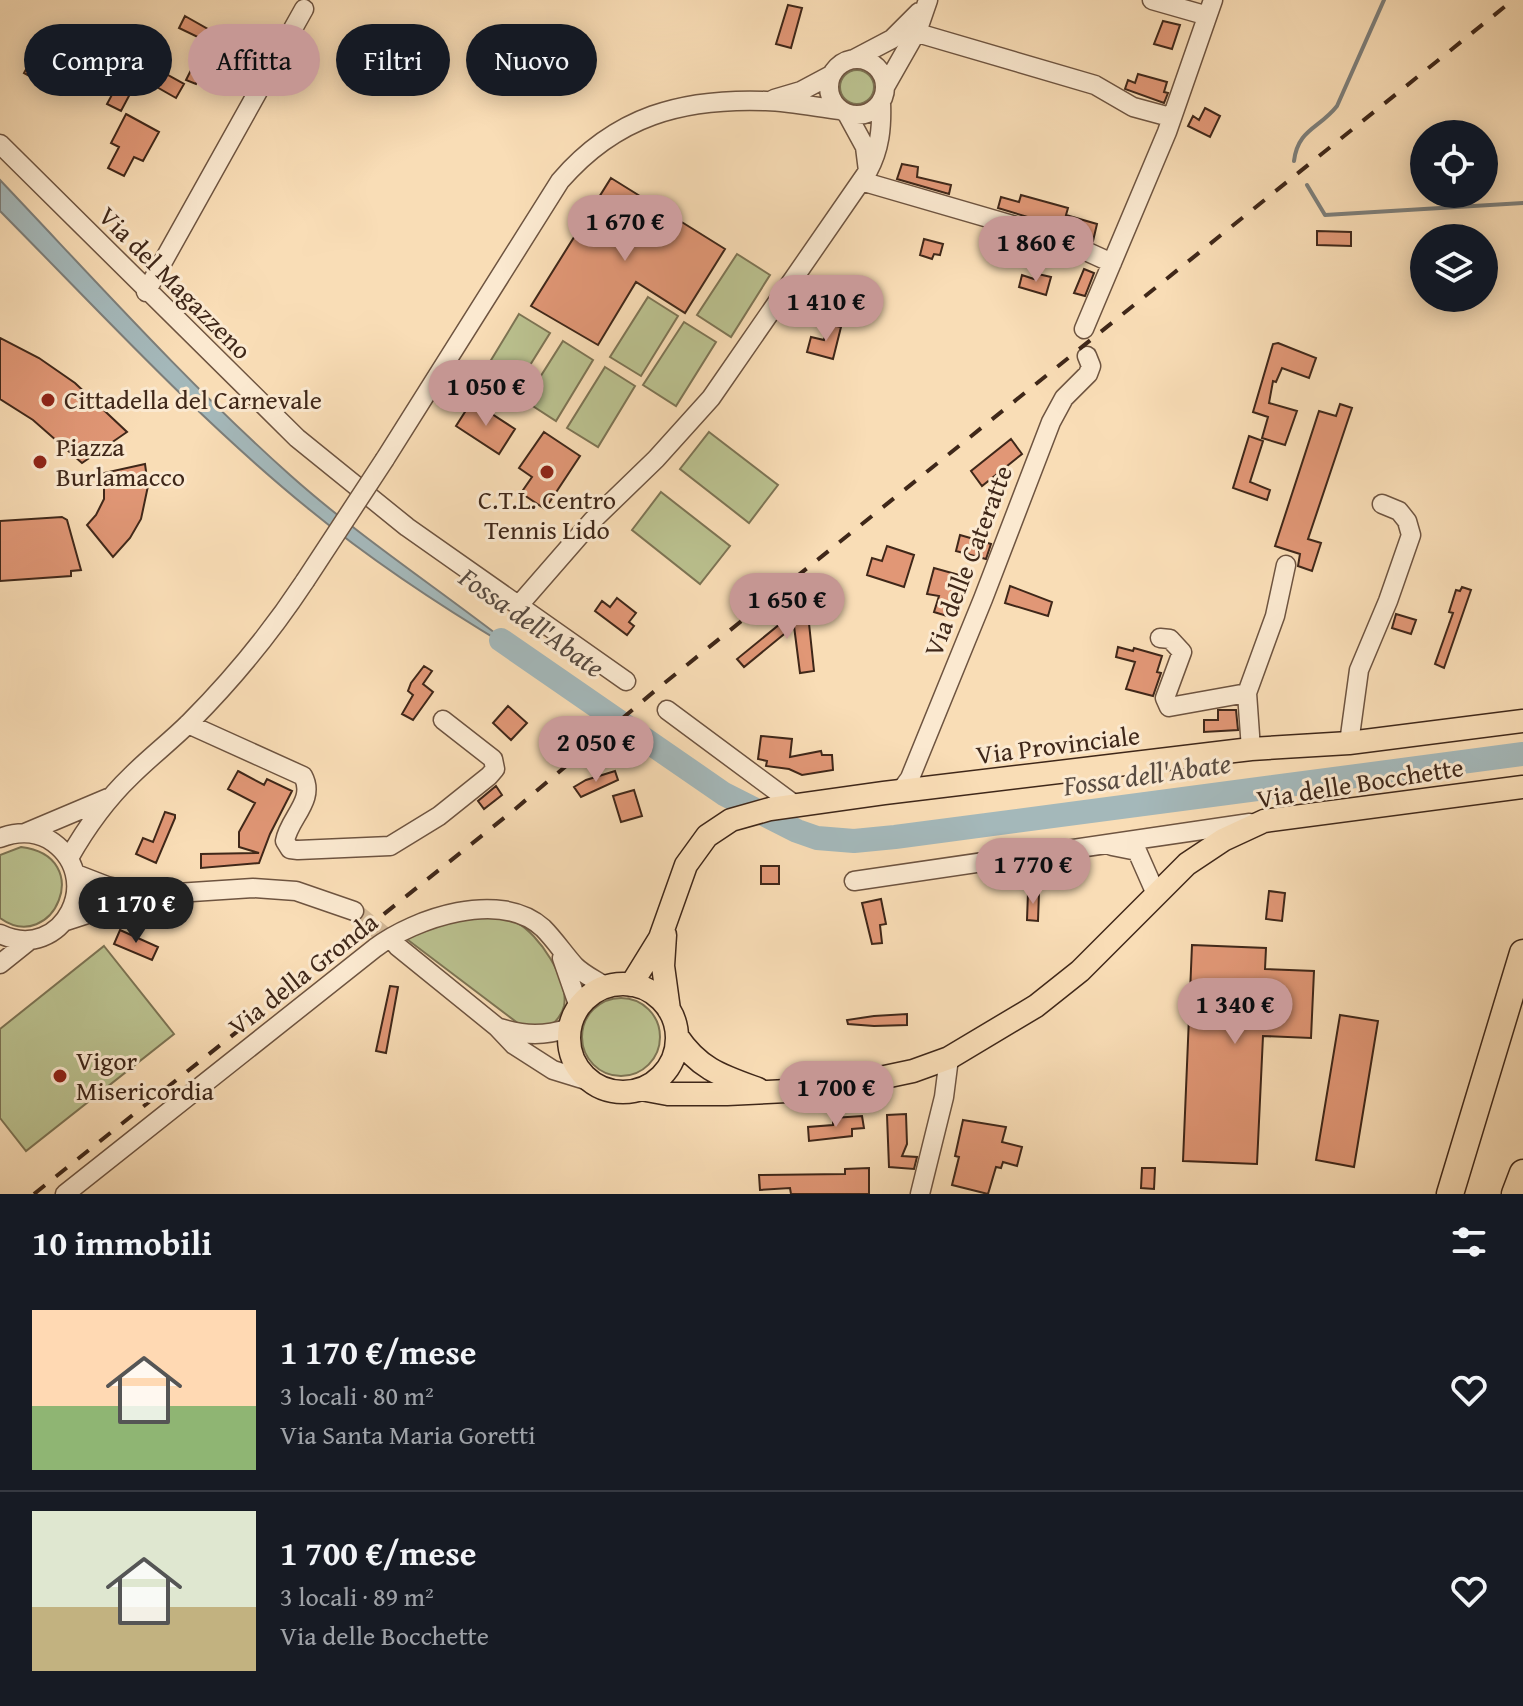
<!DOCTYPE html>
<html lang="it">
<meta charset="utf-8">
<style>
:root{--surface:#171b24;--page:#242831;--text:#f1f3f6;--muted:#9ea1a6;--line:#363941;--accent:#c59692}
body{margin:0;font-family:"Gentium Book Plus",serif;background:var(--page);color:var(--text);height:100vh;display:flex;flex-direction:column;font-size:30px;white-space:nowrap}
*{box-sizing:border-box;margin:0}
p{font-size:26px;color:var(--muted)}
.icon{flex:none;width:44px;height:44px;fill:none;stroke:currentColor;stroke-width:2;stroke-linecap:round;stroke-linejoin:round}
.map{position:relative;height:1194px;overflow:hidden}
.side{display:flex;flex-direction:column;background:var(--surface);flex:1}
.side>*{flex:none}
.guide{position:absolute;left:24px;top:24px;width:800px;height:72px;display:flex;gap:16px}
.buttons{position:absolute;left:1410px;top:120px;display:grid;gap:16px}
.buttons a{display:grid;place-items:center;width:88px;height:88px;border-radius:50%;background:var(--surface);box-shadow:0 4px 20px #0003;font-size:40px}
.price{position:absolute;translate:-50% -68px;padding:0 18px;border-radius:28px;background:var(--accent);color:#111;font-size:26px;line-height:52px;filter:drop-shadow(0 2px 4px #0008)}
.price::after{content:'';position:absolute;left:50%;top:48px;width:24px;height:18px;margin-left:-12px;background:inherit;clip-path:polygon(0 0,100% 0,50% 100%)}
.price.on{background:#222;color:#fff}
ul{padding:0;list-style:none}
li{display:flex;align-items:center;gap:24px;height:200px;padding:0 32px}
li+li{border-top:2px solid var(--line)}
li span{display:grid;place-items:center;flex:none;width:224px;height:160px;border-radius:0px;color:#555}
li>.icon{margin-inline-start:auto}
span .icon{width:96px;height:96px;fill:#fffc;stroke-width:1}
li b{font-size:34px}
h2{display:flex;justify-content:space-between;align-items:center;height:96px;padding:0 32px;font-size:34px}
.chip{padding:0 28px;border-radius:36px;background:var(--surface);box-shadow:0 4px 20px #0003;font-size:28px;line-height:72px}
.chip.on{background:var(--accent);color:#111}
.map>svg:first-child{display:block}
</style>
<div class="map">
<svg width="1523" height="1194" viewBox="0 0 1523 1194">
<rect width="100%" height="100%" fill="#f9ddb6"/>
<filter id="stains"><feTurbulence type="fractalNoise" baseFrequency=".0025" numOctaves="4"/><feColorMatrix values="0 0 0 0 .2 0 0 0 0 .09 0 0 0 0 .02 0 0 0 .5 -.17"/></filter>
<radialGradient id="worn" r=".72"><stop offset=".6" stop-color="#630" stop-opacity="0"/><stop offset="1" stop-color="#630" stop-opacity=".3"/></radialGradient>
<path fill="#bbc290" stroke="#7d7454" stroke-width="2" d="M840 87a17 17 0 1 1 34 0a17 17 0 1 1-34 0Z
M 737,254 L 770,275 L 731,337 L 697,315 Z
M 648,297 L 678,316 L 641,376 L 610,357 Z
M 519,314 L 550,333 L 512,394 L 482,375 Z
M 684,322 L 716,342 L 676,406 L 643,385 Z
M 563,341 L 593,360 L 556,421 L 525,401 Z
M 605,367 L 635,386 L 598,447 L 567,428 Z
M 709,432 L 778,485 L 749,523 L 680,469 Z
M 661,492 L 730,546 L 700,584 L 632,530 Z
M 21,847 C 97,856 53,956 0,918 L 0,855 Z
M 479,915 C 491,917 505,917 516,922 C 539,934 569,980 564,1006 C 562,1015 556,1021 550,1027 L 519,1024 L 404,937 L 409,932 Z
M 104,946 L 174,1034 L 26,1151 L 0,1118 L 0,1029 Z
M582 1037a39 39 0 1 1 78 0a39 39 0 1 1-78 0Z"/>
<path fill="#a4b8ba" stroke="#7c7e7a" stroke-width="2" d="M 0,180 C 95,280 187,383 290,475 C 364,541 448,595 526,657 C 451,613 377,565 310,510 C 199,420 101,313 0,211 Z"/>
<g fill="none" stroke-linecap="round" stroke-linejoin="round">
<path stroke="#7c7e7a" stroke-width="4" d="M 1294,161 C 1298,129 1319,129 1337,106 L 1384,0
M 1307,185 L 1325,215 L 1523,203"/>
<path stroke="#a4b8ba" stroke-width="24" d="M 501,640 L 724,794 L 797,831 L 817,838 L 854,841 L 895,837 L 1523,754"/>
</g>
<path fill="#e19776" stroke="#3f2719" stroke-width="2" d="M 788,5 L 802,8 L 791,48 L 776,44 Z
M 185,16 L 213,32 L 208,42 L 179,28 Z
M 1163,21 L 1180,25 L 1172,49 L 1154,44 Z
M 151,36 L 165,43 L 152,66 L 184,84 L 176,98 L 139,77 L 121,111 L 107,104 L 143,37 L 148,40 Z
M 35,53 L 45,59 L 40,69 L 66,82 L 61,93 L 24,73 Z
M 195,62 L 205,67 L 196,84 L 186,80 Z
M 1138,74 L 1167,82 L 1164,92 L 1168,93 L 1164,103 L 1125,89 L 1128,80 L 1135,83 Z
M 1205,108 L 1220,116 L 1210,137 L 1188,126 L 1193,116 L 1199,120 Z
M 126,114 L 159,132 L 143,161 L 134,157 L 124,176 L 108,168 L 119,147 L 111,143 Z
M 902,164 L 918,167 L 917,177 L 951,185 L 949,194 L 897,179 Z
M 611,178 L 725,249 L 685,313 L 636,282 L 598,345 L 531,306 Z
M 1021,195 L 1068,208 L 1066,215 L 1097,224 L 1093,241 L 1061,227 L 998,208 L 1001,197 L 1019,202 Z
M 989,231 L 1014,238 L 1008,254 L 985,247 Z
M 1317,231 L 1351,232 L 1351,246 L 1317,245 Z
M 924,239 L 943,244 L 940,255 L 934,254 L 932,259 L 920,255 Z
M 1084,269 L 1094,273 L 1085,296 L 1074,293 Z
M 1038,274 L 1051,277 L 1046,295 L 1019,287 L 1022,275 L 1034,279 Z
M 828,324 L 841,327 L 833,359 L 807,352 L 811,337 L 824,340 Z
M 0,338 L 39,358 L 75,383 L 127,432 L 82,463 L 33,420 L 0,399 Z
M 1278,343 L 1316,358 L 1309,378 L 1282,368 L 1276,382 L 1273,381 L 1269,403 L 1297,411 L 1285,445 L 1262,438 L 1268,417 L 1253,412 L 1273,344 Z
M 472,401 L 515,429 L 499,454 L 456,426 Z
M 1340,404 L 1352,408 L 1308,539 L 1321,543 L 1312,571 L 1298,566 L 1300,554 L 1275,546 L 1319,411 L 1336,416 Z
M 544,432 L 580,456 L 545,509 L 521,493 L 532,477 L 519,468 Z
M 1249,436 L 1263,441 L 1250,482 L 1270,490 L 1267,500 L 1233,488 Z
M 1011,439 L 1022,454 L 982,486 L 971,471 Z
M 145,464 L 148,486 L 141,519 L 130,538 L 113,557 L 87,525 L 96,515 L 104,499 L 104,473 Z
M 62,517 L 67,520 L 81,570 L 71,571 L 71,576 L 0,581 L 0,521 Z
M 960,535 L 991,544 L 986,559 L 956,551 Z
M 887,546 L 914,555 L 904,587 L 867,575 L 872,558 L 882,561 Z
M 934,568 L 959,575 L 947,616 L 934,612 L 939,596 L 927,594 Z
M 1010,586 L 1052,602 L 1048,616 L 1005,603 Z
M 1462,587 L 1471,590 L 1444,668 L 1435,664 L 1453,613 L 1449,612 L 1456,590 L 1460,591 Z
M 617,598 L 636,613 L 629,622 L 634,626 L 627,635 L 595,611 L 602,601 L 610,607 Z
M 802,606 L 808,614 L 814,671 L 800,673 L 794,626 L 744,667 L 737,659 Z
M 1396,614 L 1416,620 L 1411,634 L 1392,628 Z
M 1118,647 L 1133,651 L 1134,648 L 1162,656 L 1157,672 L 1161,673 L 1153,696 L 1126,689 L 1135,662 L 1116,657 Z
M 424,666 L 432,671 L 423,684 L 433,692 L 413,720 L 402,714 L 413,695 L 408,691 L 411,683 Z
M 508,706 L 527,723 L 511,740 L 493,723 Z
M 1218,710 L 1236,710 L 1238,730 L 1204,732 L 1204,720 L 1218,720 Z
M 761,736 L 792,739 L 790,757 L 821,751 L 822,755 L 832,755 L 833,770 L 802,775 L 789,769 L 766,766 L 767,761 L 758,759 Z
M 238,771 L 264,785 L 267,779 L 292,791 L 270,834 L 259,863 L 201,868 L 201,854 L 259,853 L 239,847 L 239,832 L 255,803 L 228,789 Z
M 615,771 L 618,780 L 581,797 L 574,787 L 586,780 Z
M 496,786 L 502,795 L 484,809 L 478,801 Z
M 634,790 L 642,816 L 621,822 L 613,796 Z
M 165,812 L 175,815 L 175,818 L 156,863 L 136,854 L 143,838 L 153,842 Z
M 761,866 L 779,866 L 779,884 L 761,884 Z
M 1269,891 L 1285,893 L 1282,921 L 1266,919 Z
M 1028,892 L 1039,892 L 1038,921 L 1027,920 Z
M 881,899 L 886,924 L 880,925 L 882,943 L 872,944 L 862,903 Z
M 120,930 L 158,947 L 152,960 L 114,944 Z
M 1192,945 L 1266,948 L 1265,969 L 1314,971 L 1311,1038 L 1263,1036 L 1257,1164 L 1183,1161 Z
M 390,986 L 398,987 L 386,1053 L 376,1051 Z
M 907,1014 L 907,1025 L 874,1026 L 848,1024 L 847,1020 L 874,1016 Z
M 1340,1015 L 1378,1021 L 1354,1167 L 1316,1160 Z
M 906,1114 L 907,1144 L 902,1156 L 917,1157 L 914,1169 L 889,1167 L 887,1115 Z
M 862,1116 L 864,1128 L 852,1129 L 852,1136 L 809,1141 L 808,1127 L 833,1125 L 833,1118 Z
M 963,1120 L 1006,1127 L 1002,1142 L 1022,1147 L 1017,1166 L 1003,1162 L 1001,1168 L 996,1167 L 988,1194 L 952,1185 L 959,1157 L 955,1156 Z
M 869,1168 L 869,1194 L 791,1194 L 790,1188 L 760,1190 L 759,1175 L 845,1174 L 845,1169 Z
M 1142,1168 L 1155,1168 L 1154,1189 L 1141,1188 Z"/>
<g fill="none" stroke-linecap="round" stroke-linejoin="round">
<path stroke="#d4b997" stroke-width="18" stroke-dasharray="18 9" stroke-linecap="butt" d="M 354,911 L 397,946"/>
<g stroke="#6e5440" stroke-width="21">
<path id="minor" d="M 1152,0 L 1201,14
M 918,29 L 921,34 L 1095,85 L 1133,107 L 1170,117
M829 87a28 28 0 1 1 56 0a28 28 0 1 1-56 0Z
M 854,59 L 892,39 L 919,12
M 885,87 L 918,29 L 928,0
M 774,99 L 801,91 L 831,75
M 847,114 L 865,147 L 868,171
M 0,144 L 297,438 L 407,527 L 626,681
M 861,181 L 1057,238 L 1112,263
M 146,292 L 304,9
M 1084,329 L 1167,132 L 1213,0
M 385,459 L 560,181 C 616,116 682,98 766,101 C 791,102 816,107 840,110
M 519,605 L 593,520 L 656,459 L 711,398 L 868,171 C 880,149 882,127 881,102
M 1160,638 L 1170,639 L 1182,652 L 1165,698 L 1169,707 L 1247,693
M 667,710 L 795,805
M 188,724 L 303,776 C 316,800 289,818 285,841 L 290,849 L 298,850 L 390,846 L 439,816 L 489,776 L 495,769 L 493,759 L 443,720
M 1349,743 L 1359,670 L 1388,601 L 1411,535 L 1407,521 L 1399,511 L 1382,504
M 1251,749 L 1247,693 L 1275,616 L 1286,565
M 900,792 L 910,778 L 983,599 L 1051,422 L 1064,398 L 1088,374 L 1091,366 L 1087,356
M 25,833 L 108,798
M 0,838 C 15,832 33,831 48,839 C 108,875 63,964 0,934
M 1112,846 L 1137,851 L 1156,894
M 69,858 C 86,828 106,800 131,776 C 150,757 171,741 190,722 C 235,677 270,634 305,581
M 76,874 L 107,886 L 143,894
M 854,881 L 1250,823
M 63,922 L 146,895 L 253,888 L 296,891 L 354,911
M 397,946 L 497,1027 L 514,1045 L 553,1070 L 592,1082
M 562,958 L 579,1007
M 0,964 L 30,940
M 500,1028 C 526,1036 544,1036 570,1028
M 65,1194 L 375,948 C 415,918 500,889 543,928 C 555,940 564,954 575,966 C 584,975 596,980 606,987
M 920,1194 L 944,1097 L 949,1058"/>
</g>
<g stroke="#3f2719" stroke-width="25">
<path id="major" d="M 665,935 L 663,966 L 669,1010
M569 1038a54 54 0 1 1 108 0a54 54 0 1 1-108 0Z
M 631,985 L 660,938 L 686,865 L 707,836 L 731,820 L 770,809 L 884,793 L 1251,749 L 1349,743 L 1523,721
M 677,1036 C 699,1069 722,1076 758,1089
M 641,1089 L 668,1094 L 727,1094 L 828,1089 L 913,1071 L 949,1058 L 1036,1006 L 1080,971 L 1187,864 L 1223,840 L 1264,821 L 1523,787"/>
</g>
<g stroke="#3f2719" stroke-width="29">
<path id="highway" d="M 1450,1194 L 1523,953
M 1515,1194 L 1523,1173"/>
</g>
<use href="#minor" stroke="#fbe9d0" stroke-width="18"/>
<use href="#major" stroke="#f9ddb6" stroke-width="22"/>
<use href="#highway" stroke="#f9ddb6" stroke-width="26"/>
<path stroke="#3f2719" stroke-width="4" stroke-dasharray="14 14" stroke-linecap="butt" d="M 34,1194 L 514,810 L 657,689 L 1513,0"/>
<g stroke="#6e5440" stroke-width="21" stroke-linecap="butt">
<path id="minor-bridge" d="M 305,581 L 385,459"/>
</g>
<use href="#minor-bridge" stroke="#fbe9d0" stroke-width="18"/>
</g>
<g fill="#8f2418" stroke="#fbe9d0" stroke-width="3">
<circle cx="48" cy="400" r="8"/>
<circle cx="40" cy="462" r="8"/>
<circle cx="547" cy="472" r="8"/>
<circle cx="60" cy="1076" r="8"/>
</g>
<g text-anchor="middle" stroke-width="6" stroke-linejoin="round" paint-order="stroke">
<g font-size="26" fill="#3f2719" stroke="#fbe9d0">
<text transform="translate(175 283) rotate(45)" y="9">Via del Magazzeno</text>
<text transform="translate(968 561) rotate(-69)" y="9">Via delle Cateratte</text>
<text transform="translate(1058 745) rotate(-7)" y="9">Via Provinciale</text>
<text transform="translate(1360 783) rotate(-9)" y="9">Via delle Bocchette</text>
<text transform="translate(303 974) rotate(-38)" y="9">Via della Gronda</text>
</g>
<g font-size="26" fill="#3f2719" stroke="#fbe9d0" text-anchor="start">
<text x="64" y="409">Cittadella del Carnevale</text>
<text x="56" y="456">Piazza<tspan x="56" dy="30">Burlamacco</tspan></text>
<text x="547" y="509" text-anchor="middle">C.T.L. Centro<tspan x="547" dy="30">Tennis Lido</tspan></text>
<text x="76" y="1070">Vigor<tspan x="76" dy="30">Misericordia</tspan></text>
</g>
<g font-size="28" font-style="italic" fill="#584b41" stroke="#fbe9d0">
<text transform="translate(532 622) rotate(35)" y="10">Fossa dell'Abate</text>
<text transform="translate(1147 774) rotate(-8)" y="10">Fossa dell'Abate</text>
</g>
</g>
<rect width="100%" height="100%" filter="url(#stains)"/>
<rect width="100%" height="100%" fill="url(#worn)"/>
</svg>
<div class="buttons">
<a><svg class="icon" aria-label="locate" viewBox="0 0 24 24"><circle cx="12" cy="12" r="6"/><path d="M12 2v4M12 18v4M2 12h4M18 12h4"/></svg></a>
<a><svg class="icon" aria-label="layers" viewBox="0 0 24 24"><path d="M12 4l9 5-9 5-9-5zM3 14l9 5 9-5"/></svg></a>
</div>
<b class="price" style="left:625px;top:263px">1 670 €</b>
<b class="price" style="left:1036px;top:284px">1 860 €</b>
<b class="price" style="left:826px;top:343px">1 410 €</b>
<b class="price" style="left:486px;top:428px">1 050 €</b>
<b class="price" style="left:787px;top:641px">1 650 €</b>
<b class="price" style="left:596px;top:784px">2 050 €</b>
<b class="price" style="left:1033px;top:906px">1 770 €</b>
<b class="price on" style="left:136px;top:945px">1 170 €</b>
<b class="price" style="left:1235px;top:1046px">1 340 €</b>
<b class="price" style="left:836px;top:1129px">1 700 €</b>
<div class="guide">
<a class="chip">Compra</a>
<a class="chip on">Affitta</a>
<a class="chip">Filtri</a>
<a class="chip">Nuovo</a>
</div>
</div>
<section class="side">
<h2>10 immobili<svg class="icon" aria-label="filters" viewBox="0 0 24 24"><path d="M4 7h16M4 17h16"/><circle cx="9" cy="7" r="2"/><circle cx="15" cy="17" r="2"/></svg></h2>
<ul>
<li><span style="background:linear-gradient(#ffd9b3 60%,#8fb573 0)"><svg class="icon" aria-label="home" viewBox="0 0 24 24"><path d="M3 11l9-7 9 7M6 9v11h12V9"/></svg></span><div><b>1 170 €/mese</b><p>3 locali · 80 m²</p><p>Via Santa Maria Goretti</p></div><svg class="icon" aria-label="heart" viewBox="0 0 24 24"><path d="M12 20l-8-8c-3-5 5-10 8-4 3-6 11-1 8 4z"/></svg></li>
<li><span style="background:linear-gradient(#dfe7d0 60%,#c2b280 0)"><svg class="icon" aria-label="home" viewBox="0 0 24 24"><path d="M3 11l9-7 9 7M6 9v11h12V9"/></svg></span><div><b>1 700 €/mese</b><p>3 locali · 89 m²</p><p>Via delle Bocchette</p></div><svg class="icon" aria-label="heart" viewBox="0 0 24 24"><path d="M12 20l-8-8c-3-5 5-10 8-4 3-6 11-1 8 4z"/></svg></li>
</ul>
</section>
